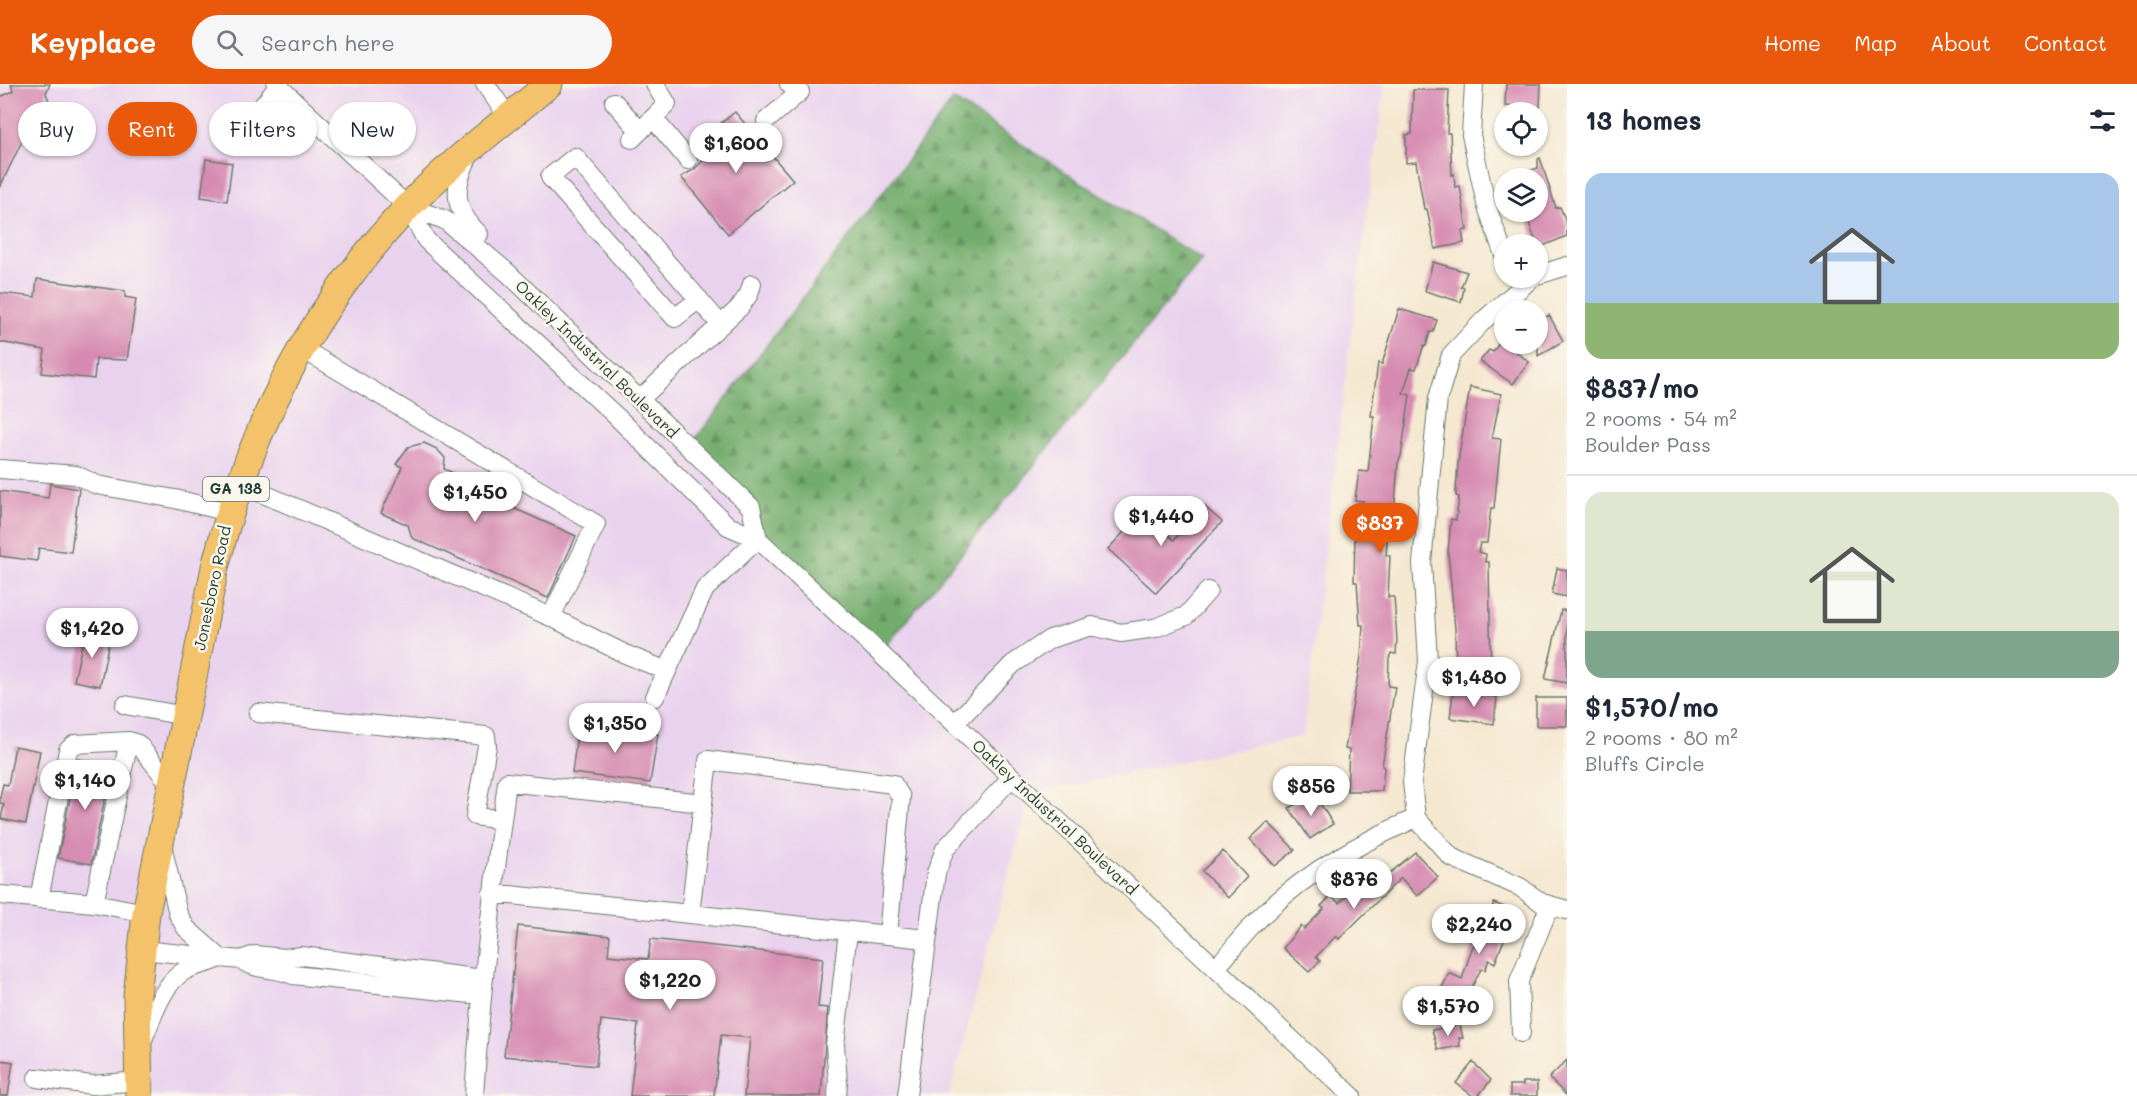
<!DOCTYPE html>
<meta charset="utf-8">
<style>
:root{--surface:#fff;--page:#f6f6f7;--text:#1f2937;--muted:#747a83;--line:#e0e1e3;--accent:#ea580c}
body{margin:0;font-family:Mali,sans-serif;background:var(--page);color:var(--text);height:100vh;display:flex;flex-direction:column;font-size:22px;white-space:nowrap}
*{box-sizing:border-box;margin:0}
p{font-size:20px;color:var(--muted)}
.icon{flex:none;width:33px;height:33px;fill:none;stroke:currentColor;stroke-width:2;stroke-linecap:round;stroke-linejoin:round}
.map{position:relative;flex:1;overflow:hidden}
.panel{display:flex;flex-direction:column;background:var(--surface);width:570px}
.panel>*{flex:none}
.top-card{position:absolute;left:18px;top:18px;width:570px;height:54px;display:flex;gap:12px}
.tools{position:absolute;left:1494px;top:18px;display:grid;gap:12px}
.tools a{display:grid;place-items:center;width:54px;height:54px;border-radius:50%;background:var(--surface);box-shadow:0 2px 4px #0004;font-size:30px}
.price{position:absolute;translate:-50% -51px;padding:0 14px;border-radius:21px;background:#fff;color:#222;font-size:20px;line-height:39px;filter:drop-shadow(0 2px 3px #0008)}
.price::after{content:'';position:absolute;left:50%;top:36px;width:18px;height:14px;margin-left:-9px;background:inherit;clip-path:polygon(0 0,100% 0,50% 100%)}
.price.selected{background:var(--accent);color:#fff}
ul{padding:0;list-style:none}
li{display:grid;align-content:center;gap:12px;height:318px;padding:0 18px}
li+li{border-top:2px solid var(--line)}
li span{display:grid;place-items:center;height:186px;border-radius:18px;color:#555}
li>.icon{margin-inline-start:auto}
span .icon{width:108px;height:108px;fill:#fffc;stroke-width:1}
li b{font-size:26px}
h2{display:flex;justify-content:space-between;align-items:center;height:72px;padding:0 18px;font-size:26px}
.tag{padding:0 21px;border-radius:27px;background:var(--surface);box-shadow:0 2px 4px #0004;font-size:21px;line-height:54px}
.tag.selected{background:var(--accent);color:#fff}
header{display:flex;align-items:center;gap:36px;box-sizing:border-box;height:84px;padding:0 30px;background:var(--accent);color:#fff}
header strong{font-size:28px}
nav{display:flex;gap:33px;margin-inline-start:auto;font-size:21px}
.search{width:420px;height:54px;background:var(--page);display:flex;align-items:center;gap:15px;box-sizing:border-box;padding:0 21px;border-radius:33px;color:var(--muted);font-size:22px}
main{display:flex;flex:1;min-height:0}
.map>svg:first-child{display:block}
</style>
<header>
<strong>Keyplace</strong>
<div class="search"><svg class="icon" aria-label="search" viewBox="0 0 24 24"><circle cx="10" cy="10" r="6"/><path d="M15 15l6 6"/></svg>Search here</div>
<nav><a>Home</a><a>Map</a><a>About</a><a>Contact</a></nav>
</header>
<main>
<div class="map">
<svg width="1567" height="1012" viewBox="0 0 1567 1012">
<defs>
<pattern id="forest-firs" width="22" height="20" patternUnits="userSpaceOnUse" patternTransform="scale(1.5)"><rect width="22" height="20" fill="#72ac6c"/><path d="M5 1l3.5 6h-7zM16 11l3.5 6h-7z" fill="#5d8d5a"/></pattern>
</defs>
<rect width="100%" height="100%" fill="#fbf7ec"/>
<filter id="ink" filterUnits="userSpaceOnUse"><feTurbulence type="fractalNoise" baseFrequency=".0167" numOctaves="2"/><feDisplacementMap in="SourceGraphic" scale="12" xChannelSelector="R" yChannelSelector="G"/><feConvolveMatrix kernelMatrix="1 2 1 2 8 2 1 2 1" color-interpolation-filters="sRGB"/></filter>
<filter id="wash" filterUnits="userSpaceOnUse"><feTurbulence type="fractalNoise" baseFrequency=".008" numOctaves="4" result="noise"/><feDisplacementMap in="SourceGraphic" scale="24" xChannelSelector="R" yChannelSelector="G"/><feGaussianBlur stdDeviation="1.35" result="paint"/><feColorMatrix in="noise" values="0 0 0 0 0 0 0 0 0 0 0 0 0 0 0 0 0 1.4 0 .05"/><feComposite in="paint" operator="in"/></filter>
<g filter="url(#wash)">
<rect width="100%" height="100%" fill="#f5e8d1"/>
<path fill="#e9d2ee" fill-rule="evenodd" d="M 0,0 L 1385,0 L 1353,232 L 1303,652 L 1030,710 L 949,1012 L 0,1012 ZM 953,16 L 1202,176 L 877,573 Z"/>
<path fill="url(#forest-firs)" stroke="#487450" stroke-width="1.5" d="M 953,16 L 1202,176 L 877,573 L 688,365 Z"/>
<g id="blocks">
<path fill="#d68ab1" d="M 11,0 L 50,0 L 46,9 L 49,17 L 41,20 L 37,26 L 0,103 L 0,13 L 13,7 Z
M 1506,0 L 1541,0 L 1540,24 L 1505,22 Z
M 1413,6 L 1449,6 L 1447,49 L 1450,49 L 1452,91 L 1454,90 L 1455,103 L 1460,102 L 1467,146 L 1462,147 L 1464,159 L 1435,165 L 1427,125 L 1424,125 L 1416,78 L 1406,79 L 1406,51 L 1412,50 Z
M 735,28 L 793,96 L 728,150 L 681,93 L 695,85 L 710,69 L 700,56 Z
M 1540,74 L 1556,124 L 1560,123 L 1567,140 L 1567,152 L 1538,164 L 1528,136 L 1538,132 L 1538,94 L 1513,94 L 1513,92 L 1538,84 L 1538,75 Z
M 206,75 L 232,79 L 227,117 L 201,113 Z
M 1433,178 L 1467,188 L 1461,203 L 1464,204 L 1461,218 L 1425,207 Z
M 37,195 L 125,207 L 125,213 L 136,215 L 127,276 L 96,275 L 94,295 L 42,289 L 45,266 L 0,258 L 0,209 L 35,213 Z
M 1399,225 L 1437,236 L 1433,248 L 1430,248 L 1426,262 L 1424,261 L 1416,285 L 1411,284 L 1403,309 L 1410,311 L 1401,372 L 1398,379 L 1393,447 L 1388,447 L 1386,471 L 1390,472 L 1388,513 L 1394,513 L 1397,556 L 1396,570 L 1391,569 L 1389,575 L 1388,602 L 1395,603 L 1382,682 L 1384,683 L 1382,707 L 1347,707 L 1349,666 L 1345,665 L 1361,573 L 1363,541 L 1360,541 L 1357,498 L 1354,498 L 1355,448 L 1359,448 L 1363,417 L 1355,416 L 1359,387 L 1368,388 L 1374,332 L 1371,332 L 1378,279 L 1382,280 Z
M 1549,231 L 1563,257 L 1538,272 L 1538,237 Z
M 1501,256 L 1529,278 L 1513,300 L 1480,277 L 1489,266 L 1493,268 Z
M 1470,303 L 1501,310 L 1492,354 L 1501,355 L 1494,424 L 1491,424 L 1487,459 L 1480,459 L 1478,468 L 1486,470 L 1485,478 L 1489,478 L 1491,591 L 1456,591 L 1455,545 L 1448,468 L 1451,435 L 1456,436 L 1459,413 L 1456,412 L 1456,407 L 1458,378 Z
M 424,359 L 437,365 L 445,374 L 444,385 L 477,399 L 475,407 L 576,452 L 548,514 L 412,454 L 408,441 L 381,429 L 402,383 L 396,380 L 408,363 Z
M 50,400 L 79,405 L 71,468 L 39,464 L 37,477 L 0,472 L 0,407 L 48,414 Z
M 1205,423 L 1222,438 L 1156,509 L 1108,465 L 1143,428 L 1174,456 Z
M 1557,484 L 1567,486 L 1567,513 L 1552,510 Z
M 1561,526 L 1567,527 L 1567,599 L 1545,595 Z
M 85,547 L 110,552 L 100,602 L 74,597 Z
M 1453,608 L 1497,613 L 1494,640 L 1450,634 Z
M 1536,614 L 1567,614 L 1567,642 L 1536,642 Z
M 578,643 L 658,650 L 650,699 L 572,689 Z
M 15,662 L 40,667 L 26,740 L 1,735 L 4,720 L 0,719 L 0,713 L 3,700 L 8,701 Z
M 78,675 L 112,681 L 91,780 L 58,774 Z
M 1316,713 L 1333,740 L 1310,755 L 1289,724 L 1303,715 L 1306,720 Z
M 1268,738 L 1295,766 L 1275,782 L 1250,755 Z
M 1223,767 L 1247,793 L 1228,814 L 1202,787 Z
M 1415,768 L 1438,793 L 1417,812 L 1401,794 L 1339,855 L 1336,852 L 1316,873 L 1320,877 L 1309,888 L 1283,864 L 1301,842 L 1304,845 L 1324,825 L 1321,822 L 1331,812 L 1339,819 L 1361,799 L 1359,797 L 1368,788 L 1378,799 Z
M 1494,819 L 1512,826 L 1512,835 L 1495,879 L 1489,876 L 1485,886 L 1481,885 L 1467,913 L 1465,911 L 1459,922 L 1438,912 L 1449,889 L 1462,895 L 1472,864 L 1477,857 L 1479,858 Z
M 518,842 L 610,852 L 608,871 L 648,875 L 651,855 L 823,874 L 818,923 L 828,924 L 821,1012 L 744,1012 L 750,954 L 721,951 L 714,1012 L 630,1012 L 638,940 L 601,936 L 596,982 L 504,972 Z
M 1460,941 L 1463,954 L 1459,954 L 1460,962 L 1438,966 L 1432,946 Z
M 0,976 L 13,978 L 8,1012 L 0,1012 Z
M 1567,976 L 1567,1012 L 1549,994 Z
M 1473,978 L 1491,996 L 1478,1012 L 1473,1012 L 1456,999 Z
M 1523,998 L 1537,998 L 1537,1012 L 1510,1012 L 1510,1001 L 1523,1001 Z"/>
</g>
</g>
<g filter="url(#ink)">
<use href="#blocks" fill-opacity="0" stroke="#6a796b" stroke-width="1.5"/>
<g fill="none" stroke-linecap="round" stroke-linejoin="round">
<g stroke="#6a796b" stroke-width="20">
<path id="minor" d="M 276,0 L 408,123 L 426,156 L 617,333 L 728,442 L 758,455 L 1352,1012
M 485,0 L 509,34
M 1474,0 L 1471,51 L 1486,120 L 1504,171
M 614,18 L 640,47
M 653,34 L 688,76
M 766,37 L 800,8 L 789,0
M 240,50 L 280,0
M 632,55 L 667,20 L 655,0
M 471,68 C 453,101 451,124 479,150
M 408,123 L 445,136 L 508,189 L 751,423 L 758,455
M 1538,191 L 1567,182
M 1532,194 L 1484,236 L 1451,271 L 1438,314 L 1422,479 L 1428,577 L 1412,698 L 1416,734 L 1451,773 L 1520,803 L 1542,819 L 1567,826
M 699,215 L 675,234 L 550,93 L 575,73 L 721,241
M 301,264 L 596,440 L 551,533
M 639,316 L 739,224 L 749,210 L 752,200
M 0,385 L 76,391 L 97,401 L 175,415 L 229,428
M 238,399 L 551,533 L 625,570 L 667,587
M 655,613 L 705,505 L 758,455
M 125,621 L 185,632
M 258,629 L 486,652 L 487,662 L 475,732 L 502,736
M 955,639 L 1013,580 L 1050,555 L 1092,542 L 1121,549 L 1155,544 L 1186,532 L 1208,507
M 0,811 L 94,819 L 146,829
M 39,815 L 68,666 L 75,660 L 129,657 L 138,660 L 171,701
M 94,819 L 129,657
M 690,830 L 888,851 L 901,713 L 893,700 L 708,676 L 703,719
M 888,851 L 926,855
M 142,866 L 241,876 C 257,887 276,883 293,891 L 481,911
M 241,876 L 255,871 L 284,874 L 302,872 L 483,895
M 1216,884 C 1233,865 1249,843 1268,826 C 1312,785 1362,758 1416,734
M 1521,949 L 1519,897 L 1550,821
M 141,960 C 152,936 161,901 184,887 C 195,881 208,880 220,874 L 186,844 L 178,830 L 163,766
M 37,994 L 92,1001 L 138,997
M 474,1012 C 481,907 493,802 507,698 L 703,719 L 690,830 L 492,809
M 837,1012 L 838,998 L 835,961 L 848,847
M 907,1012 L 936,789 L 945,765 L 1012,693"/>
</g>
<g stroke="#6a796b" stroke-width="29">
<path id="highway" d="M 139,1012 L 137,912 L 146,829 L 215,483 C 250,344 309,227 408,123 C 451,77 502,40 549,0"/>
</g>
<use href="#minor" stroke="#fff" stroke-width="18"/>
<use href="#highway" stroke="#f3c26a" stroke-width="27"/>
</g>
</g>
<g text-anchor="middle" stroke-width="5" stroke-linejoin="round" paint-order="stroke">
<rect fill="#fbf7ec" stroke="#61756b" stroke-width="1.5" x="203" y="393" width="66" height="24" rx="4.5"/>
<g font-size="15" font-weight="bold" fill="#1f3d34">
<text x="236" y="410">GA 138</text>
</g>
<g font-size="16" fill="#1f3d34" stroke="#fbf7ec">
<text transform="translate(597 275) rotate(44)" y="6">Oakley Industrial Boulevard</text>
<text transform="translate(212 504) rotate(-78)" y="6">Jonesboro Road</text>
<text transform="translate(1055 733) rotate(43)" y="6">Oakley Industrial Boulevard</text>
</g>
</g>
</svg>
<div class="tools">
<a><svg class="icon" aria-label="locate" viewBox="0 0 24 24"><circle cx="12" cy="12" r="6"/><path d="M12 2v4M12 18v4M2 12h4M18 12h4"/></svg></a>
<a><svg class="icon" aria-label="layers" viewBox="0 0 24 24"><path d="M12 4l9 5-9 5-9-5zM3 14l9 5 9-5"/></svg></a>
<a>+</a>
<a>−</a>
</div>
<b class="price" style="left:736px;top:90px">$1,600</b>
<b class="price" style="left:475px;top:439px">$1,450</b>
<b class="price" style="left:1161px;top:463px">$1,440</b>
<b class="price selected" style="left:1380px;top:470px">$837</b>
<b class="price" style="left:92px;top:575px">$1,420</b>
<b class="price" style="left:1474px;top:624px">$1,480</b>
<b class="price" style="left:615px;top:670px">$1,350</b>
<b class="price" style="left:85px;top:727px">$1,140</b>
<b class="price" style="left:1311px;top:733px">$856</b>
<b class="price" style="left:1354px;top:826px">$876</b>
<b class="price" style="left:1479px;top:871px">$2,240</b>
<b class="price" style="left:670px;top:927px">$1,220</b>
<b class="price" style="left:1448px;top:953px">$1,570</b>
<div class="top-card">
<a class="tag">Buy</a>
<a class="tag selected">Rent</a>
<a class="tag">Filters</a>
<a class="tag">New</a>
</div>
</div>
<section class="panel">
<h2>13 homes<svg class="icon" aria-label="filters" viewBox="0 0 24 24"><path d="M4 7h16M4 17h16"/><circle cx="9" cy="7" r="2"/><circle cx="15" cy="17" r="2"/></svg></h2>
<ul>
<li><span style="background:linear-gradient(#a9c7e8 70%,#8fb573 0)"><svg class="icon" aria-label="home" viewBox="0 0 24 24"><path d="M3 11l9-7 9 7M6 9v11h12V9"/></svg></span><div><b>$837/mo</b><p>2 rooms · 54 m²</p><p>Boulder Pass</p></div></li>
<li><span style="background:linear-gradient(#dfe7d0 75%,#7fa58c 0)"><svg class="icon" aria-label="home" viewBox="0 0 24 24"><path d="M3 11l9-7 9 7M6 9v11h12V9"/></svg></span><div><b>$1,570/mo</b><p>2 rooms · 80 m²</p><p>Bluffs Circle</p></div></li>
</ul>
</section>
</main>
